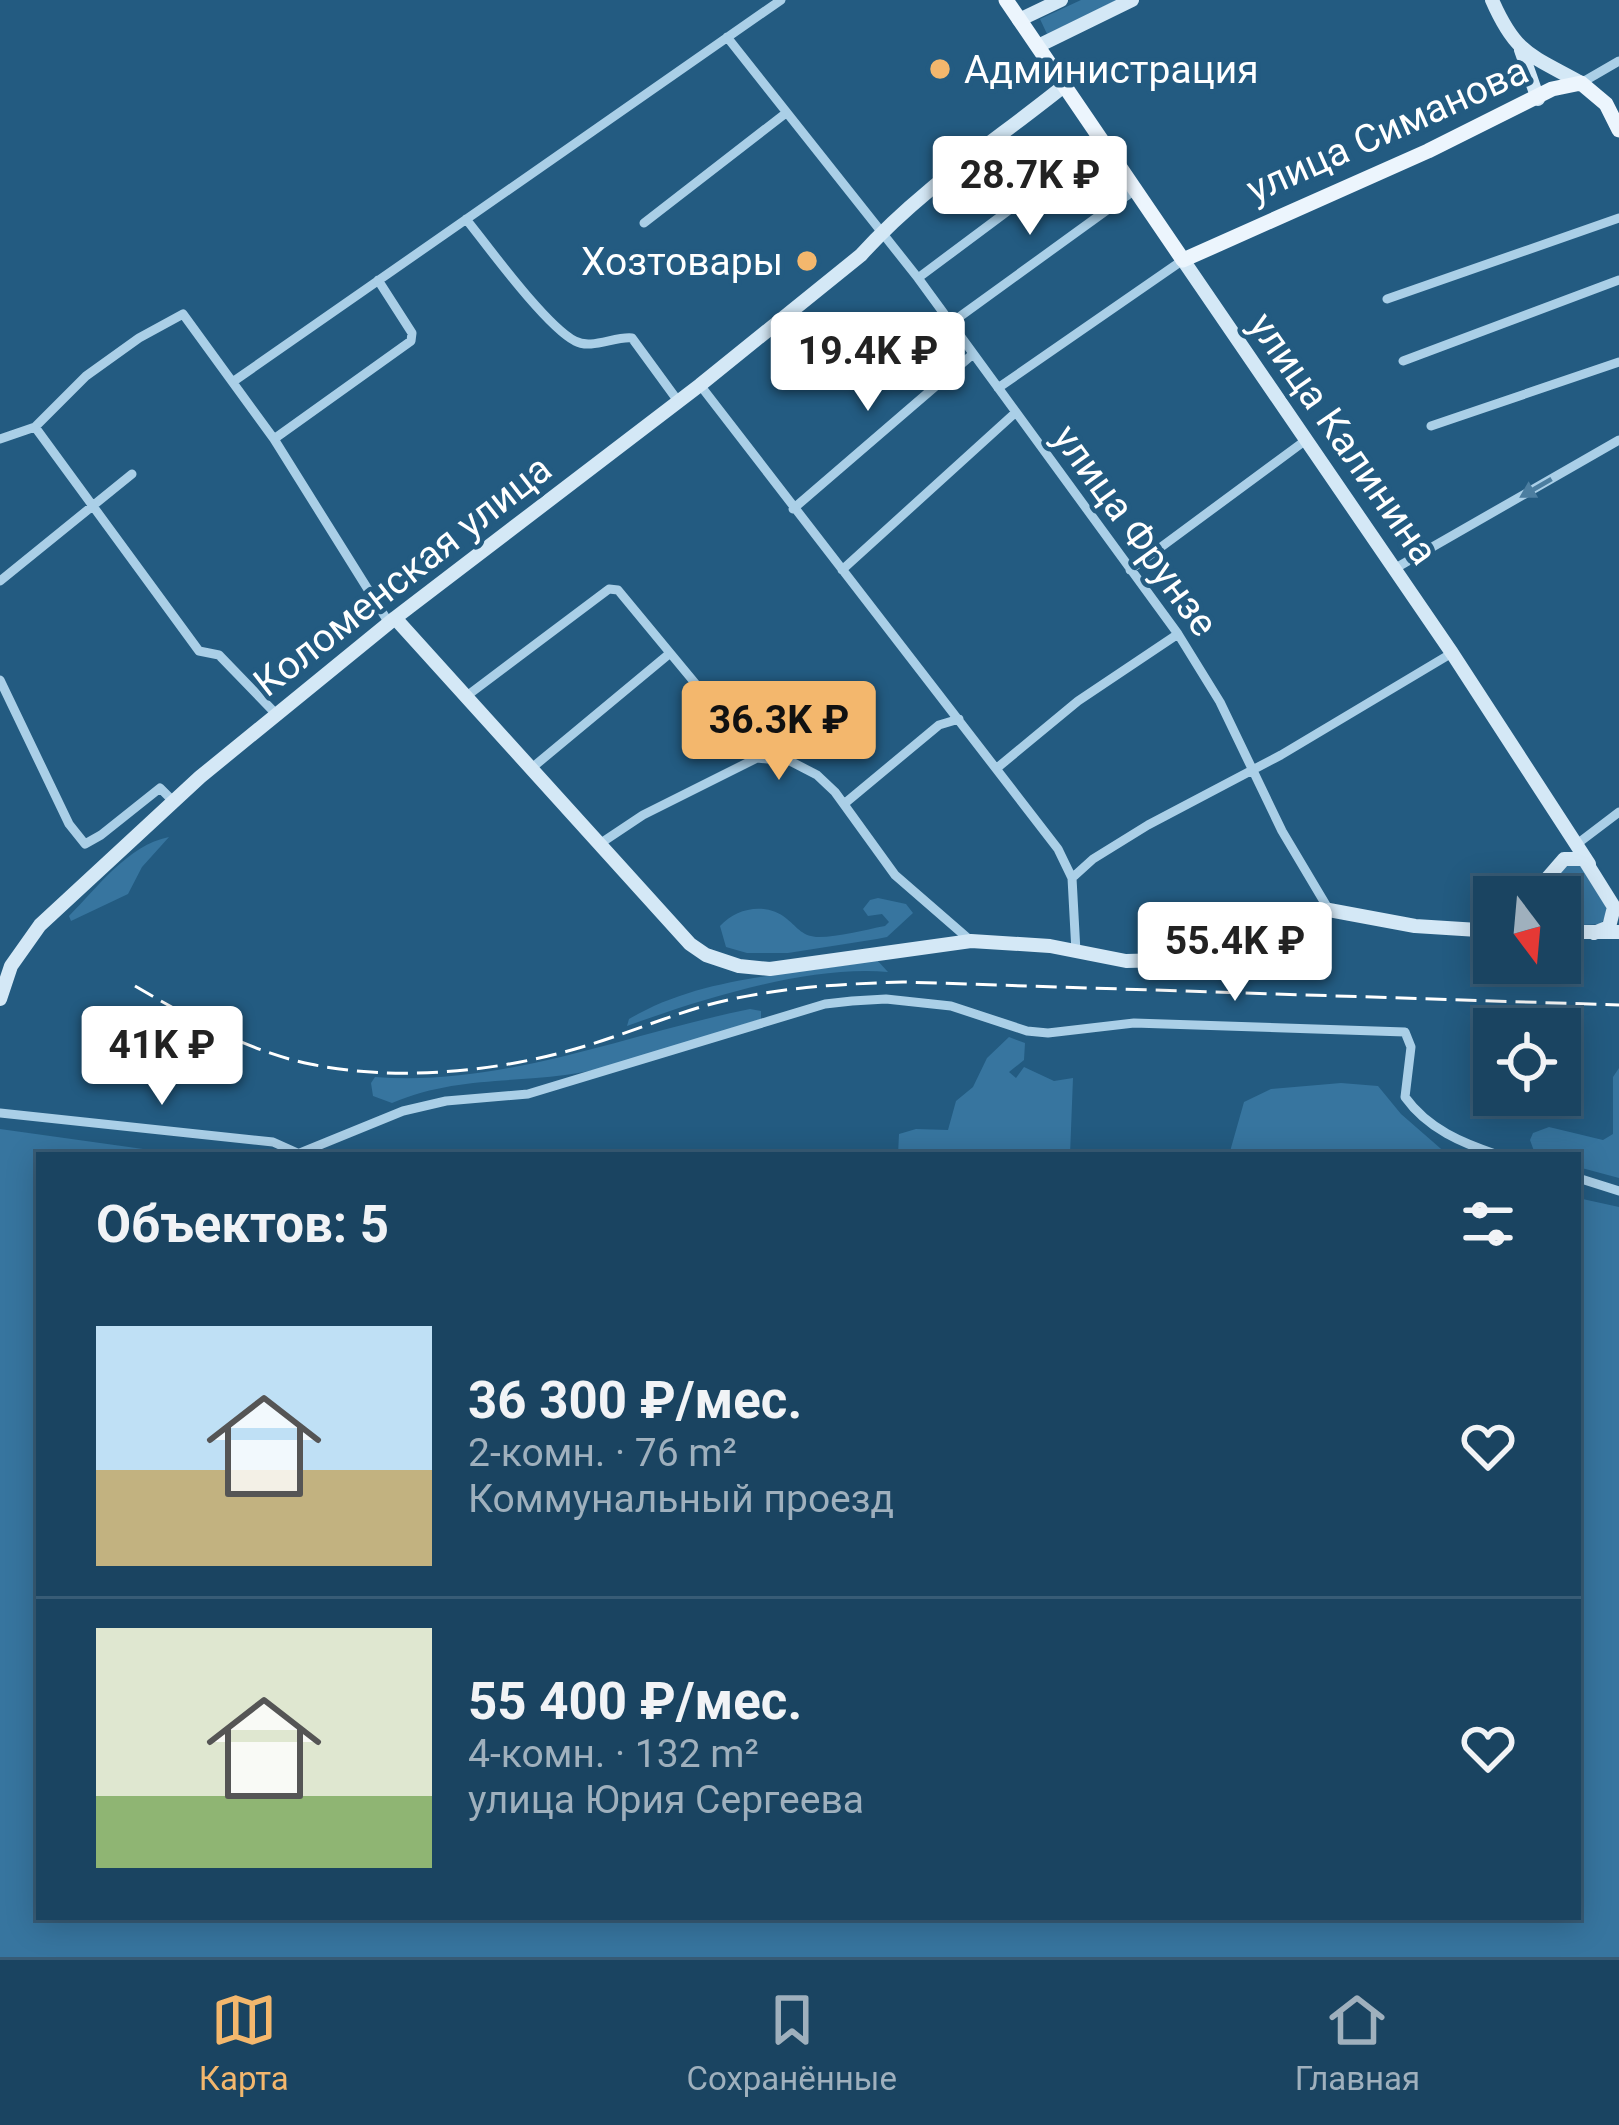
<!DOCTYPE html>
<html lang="ru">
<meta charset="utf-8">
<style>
:root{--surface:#1a4461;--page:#274e6a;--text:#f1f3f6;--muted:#9fb0bd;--line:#385c76;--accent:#f3b76d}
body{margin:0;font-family:Roboto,sans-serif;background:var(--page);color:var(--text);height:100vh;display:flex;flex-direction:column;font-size:45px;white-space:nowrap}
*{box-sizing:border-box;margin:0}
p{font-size:39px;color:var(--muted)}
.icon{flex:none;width:66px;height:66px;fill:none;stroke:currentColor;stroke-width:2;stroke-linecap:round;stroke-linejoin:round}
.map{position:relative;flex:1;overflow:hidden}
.sheet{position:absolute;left:36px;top:1152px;width:1545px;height:768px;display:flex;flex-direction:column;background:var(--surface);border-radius:0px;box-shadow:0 6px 30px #0003,0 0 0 3px var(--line)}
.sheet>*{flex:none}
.needle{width:78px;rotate:164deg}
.tools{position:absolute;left:1473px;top:876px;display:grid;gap:24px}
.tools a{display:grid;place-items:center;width:108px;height:108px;border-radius:0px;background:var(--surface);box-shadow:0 6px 30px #0003,0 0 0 3px var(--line);font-size:60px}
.price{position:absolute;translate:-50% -102px;padding:0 27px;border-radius:12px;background:#fff;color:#222;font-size:39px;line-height:78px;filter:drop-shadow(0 3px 6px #0008)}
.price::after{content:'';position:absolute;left:50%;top:72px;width:36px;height:27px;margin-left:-18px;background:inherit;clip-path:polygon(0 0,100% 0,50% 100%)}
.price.active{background:var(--accent);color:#111}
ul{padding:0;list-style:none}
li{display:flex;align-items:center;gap:36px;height:300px;padding:0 60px}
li+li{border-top:3px solid var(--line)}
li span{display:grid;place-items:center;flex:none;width:336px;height:240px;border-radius:0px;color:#555}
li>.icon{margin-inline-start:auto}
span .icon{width:144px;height:144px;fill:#fffc;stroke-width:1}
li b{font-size:51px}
h2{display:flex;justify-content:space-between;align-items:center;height:144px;padding:0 60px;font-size:51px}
.dock{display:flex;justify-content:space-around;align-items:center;height:168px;border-top:3px solid var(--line);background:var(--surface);font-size:33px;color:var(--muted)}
.dock a{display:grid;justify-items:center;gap:6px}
.dock .active{color:var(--accent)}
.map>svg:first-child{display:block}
</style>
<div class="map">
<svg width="1619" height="1957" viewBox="0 0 1619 1957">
<rect width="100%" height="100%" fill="#235b81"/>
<path fill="#37759f" d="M 1081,0 L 1117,0 L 1047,34 L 1040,19 Z
M 169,837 L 142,867 L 128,894 L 71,921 L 69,916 C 97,888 128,845 169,837 Z
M 1565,863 L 1581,863 C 1594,882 1616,903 1601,924 L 1560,926 L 1560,897 L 1538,897 Z
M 878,898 L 906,904 L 913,913 L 887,937 L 877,939 L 788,953 L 747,953 L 726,947 L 720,926 C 737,907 767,902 787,919 C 798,928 803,937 819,937 C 839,937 864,930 885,926 L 889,922 L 882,914 L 868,916 L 863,909 L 870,900 Z
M 877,960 L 888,972 C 808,965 702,999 627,1026 L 629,1019 C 705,974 793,976 877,960 Z
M 750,1009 L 761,1011 L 761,1019 C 699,1038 628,1067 565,1075 C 503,1083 451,1078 392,1103 L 373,1096 L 371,1083 L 375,1077 C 503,1087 626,1034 750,1009 Z
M 1009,1037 L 1025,1043 L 1024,1060 L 1009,1072 L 1016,1078 L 1024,1067 L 1054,1081 L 1073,1078 L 1070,1155 L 898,1155 L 899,1134 L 916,1129 L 948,1130 L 956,1101 L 973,1087 L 987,1058 Z
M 1619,1068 L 1619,1178 L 1578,1167 L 1578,1155 L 1534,1151 L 1530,1140 L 1533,1133 L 1549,1127 L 1603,1140 L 1613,1134 L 1613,1077 Z
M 1341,1083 L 1378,1086 L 1401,1114 L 1448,1155 L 1229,1155 L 1244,1102 L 1271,1089 Z
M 0,1129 L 186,1155 L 39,1155 L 39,1917 L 1578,1917 L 1578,1198 L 1619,1207 L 1619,1957 L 0,1957 Z"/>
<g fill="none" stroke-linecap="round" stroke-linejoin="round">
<path stroke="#aacfe7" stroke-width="9" d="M 727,37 L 918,278 L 1178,634 L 1220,702 L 1282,831 L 1329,910
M 1581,83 L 1619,61
M 466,219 C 489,248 546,326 575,341 C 591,350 615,336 632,338 L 678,401
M 644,223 L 786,113
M 918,278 L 1103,140
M 1387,299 L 1619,218
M 951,323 L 1136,189
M 1403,361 L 1619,280
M 234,381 L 781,0
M 700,385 L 1058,849 L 1072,878 L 1076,952
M 998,388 L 1183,260
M 1431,426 L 1619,362
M 35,427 L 199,651 L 219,655 L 278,716
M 0,439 L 35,427 L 86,376 L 139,338 L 183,314 L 274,439 L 389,623
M 274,439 L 411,341 L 412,333 L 378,280
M 793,509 L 973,354
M 1394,569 L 1619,440
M 842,570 L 1015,413
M 1130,570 L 1306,440
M 0,581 L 132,474
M 0,680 L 69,824 L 85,844 L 101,835 L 160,788 L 173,801
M 468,695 L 593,601 L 609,589 L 618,590 L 757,758 L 790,761 L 817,775 L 835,792 L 895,875 L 971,941
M 533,767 L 669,654
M 997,768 L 1078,701 L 1178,634
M 844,804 L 939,725 L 959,719
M 601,843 L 643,815 L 757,758
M 1577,844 L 1619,812
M 1072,878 L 1093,859 L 1148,825 L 1281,755 L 1452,653
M 0,1113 L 273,1142 L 302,1155
M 300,1153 L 403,1111 L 446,1101 L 528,1094 L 825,1004 L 852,1001 L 886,999 L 951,1006 L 1027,1031 L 1048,1033 L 1134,1023 L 1405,1032 L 1411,1047 L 1405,1097 C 1428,1129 1462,1143 1498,1155
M 1578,1178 L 1619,1191"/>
<path stroke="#d4e8f6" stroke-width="14" d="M 1492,0 C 1516,55 1531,55 1581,83
M 1019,20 L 1061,0
M 1038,46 L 1132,0
M 1521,50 L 1538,99
M 1183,260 L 1452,653 L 1589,864
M 395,618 L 690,944 L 706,955 L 739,966 L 770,969 L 971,941 L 1050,946 L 1126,961 L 1166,960 L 1329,910 L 1415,926 L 1494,931
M 1531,897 L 1564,859 L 1584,859 L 1614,907 L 1609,927 L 1594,933
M 1560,932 L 1619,932
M 0,999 L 11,966 L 40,925 L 200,777 L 395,618 L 700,385 L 861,255 C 920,189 997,140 1065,85"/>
<path stroke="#ecf5fd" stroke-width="15" d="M 1006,0 L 1183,260 L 1428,151 L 1552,89 L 1581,83 L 1606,104 L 1619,130"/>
<path stroke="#fff" stroke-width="3" stroke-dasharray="21 9" stroke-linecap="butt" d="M 135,986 C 190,1018 247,1051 310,1064 C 396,1082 498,1072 582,1047 C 623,1035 663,1018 704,1006 C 769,988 835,984 903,982 L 1619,1005"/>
</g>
<defs><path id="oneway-solid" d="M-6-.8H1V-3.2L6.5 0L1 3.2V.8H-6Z" transform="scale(3)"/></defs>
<use fill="#4c7ea0" href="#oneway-solid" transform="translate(1536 488) rotate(150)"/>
<g fill="#f3b76d" stroke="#235b81" stroke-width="4.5">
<circle cx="940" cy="69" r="12"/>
<circle cx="807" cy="261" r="12"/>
</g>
<g text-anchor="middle" stroke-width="9" stroke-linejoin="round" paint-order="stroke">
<g font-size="39" fill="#fff" stroke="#235b81" text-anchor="start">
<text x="964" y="83">Администрация</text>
<text x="783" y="275" text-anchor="end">Хозтовары</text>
</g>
<g font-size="39" fill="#fff" stroke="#235b81">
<text transform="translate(1387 129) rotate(-24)" y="14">улица Симанова</text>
<text transform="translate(1344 438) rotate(55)" y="14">улица Калинина</text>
<text transform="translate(1136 530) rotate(54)" y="14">улица Фрунзе</text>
<text transform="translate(402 575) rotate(-38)" y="14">Коломенская улица</text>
</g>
</g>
</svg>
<div class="tools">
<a><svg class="needle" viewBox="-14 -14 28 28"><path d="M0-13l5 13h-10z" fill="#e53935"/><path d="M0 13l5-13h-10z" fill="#9fb0bd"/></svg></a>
<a><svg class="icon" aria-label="locate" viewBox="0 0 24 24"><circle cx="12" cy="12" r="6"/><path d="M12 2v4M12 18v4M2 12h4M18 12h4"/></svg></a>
</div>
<b class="price" style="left:1030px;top:238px">28.7K ₽</b>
<b class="price" style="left:868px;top:414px">19.4K ₽</b>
<b class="price active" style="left:779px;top:783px">36.3K ₽</b>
<b class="price" style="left:1235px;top:1004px">55.4K ₽</b>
<b class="price" style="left:162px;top:1108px">41K ₽</b>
<section class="sheet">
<h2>Объектов: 5<svg class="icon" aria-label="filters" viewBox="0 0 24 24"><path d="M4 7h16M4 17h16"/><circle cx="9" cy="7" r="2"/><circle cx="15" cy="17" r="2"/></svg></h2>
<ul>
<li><span style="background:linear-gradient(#bfe0f5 60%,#c2b280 0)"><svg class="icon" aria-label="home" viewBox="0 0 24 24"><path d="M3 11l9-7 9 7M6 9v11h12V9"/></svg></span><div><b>36 300 ₽/мес.</b><p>2-комн. · 76 m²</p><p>Коммунальный проезд</p></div><svg class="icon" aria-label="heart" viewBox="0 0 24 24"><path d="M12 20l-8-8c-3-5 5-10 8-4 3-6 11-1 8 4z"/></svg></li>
<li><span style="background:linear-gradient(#dfe7d0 70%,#8fb573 0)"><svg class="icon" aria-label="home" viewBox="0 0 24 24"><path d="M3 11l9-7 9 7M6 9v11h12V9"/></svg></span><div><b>55 400 ₽/мес.</b><p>4-комн. · 132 m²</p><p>улица Юрия Сергеева</p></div><svg class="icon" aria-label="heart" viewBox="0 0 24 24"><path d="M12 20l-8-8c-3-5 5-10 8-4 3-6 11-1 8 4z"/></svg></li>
</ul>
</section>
</div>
<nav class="dock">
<a class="active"><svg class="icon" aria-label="map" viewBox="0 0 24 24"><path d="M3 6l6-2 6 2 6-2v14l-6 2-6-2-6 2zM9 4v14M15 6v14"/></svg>Карта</a>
<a><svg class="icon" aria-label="saved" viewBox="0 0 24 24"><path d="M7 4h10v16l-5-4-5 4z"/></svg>Сохранённые</a>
<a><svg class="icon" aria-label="home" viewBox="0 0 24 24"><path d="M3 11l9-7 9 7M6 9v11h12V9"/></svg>Главная</a>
</nav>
